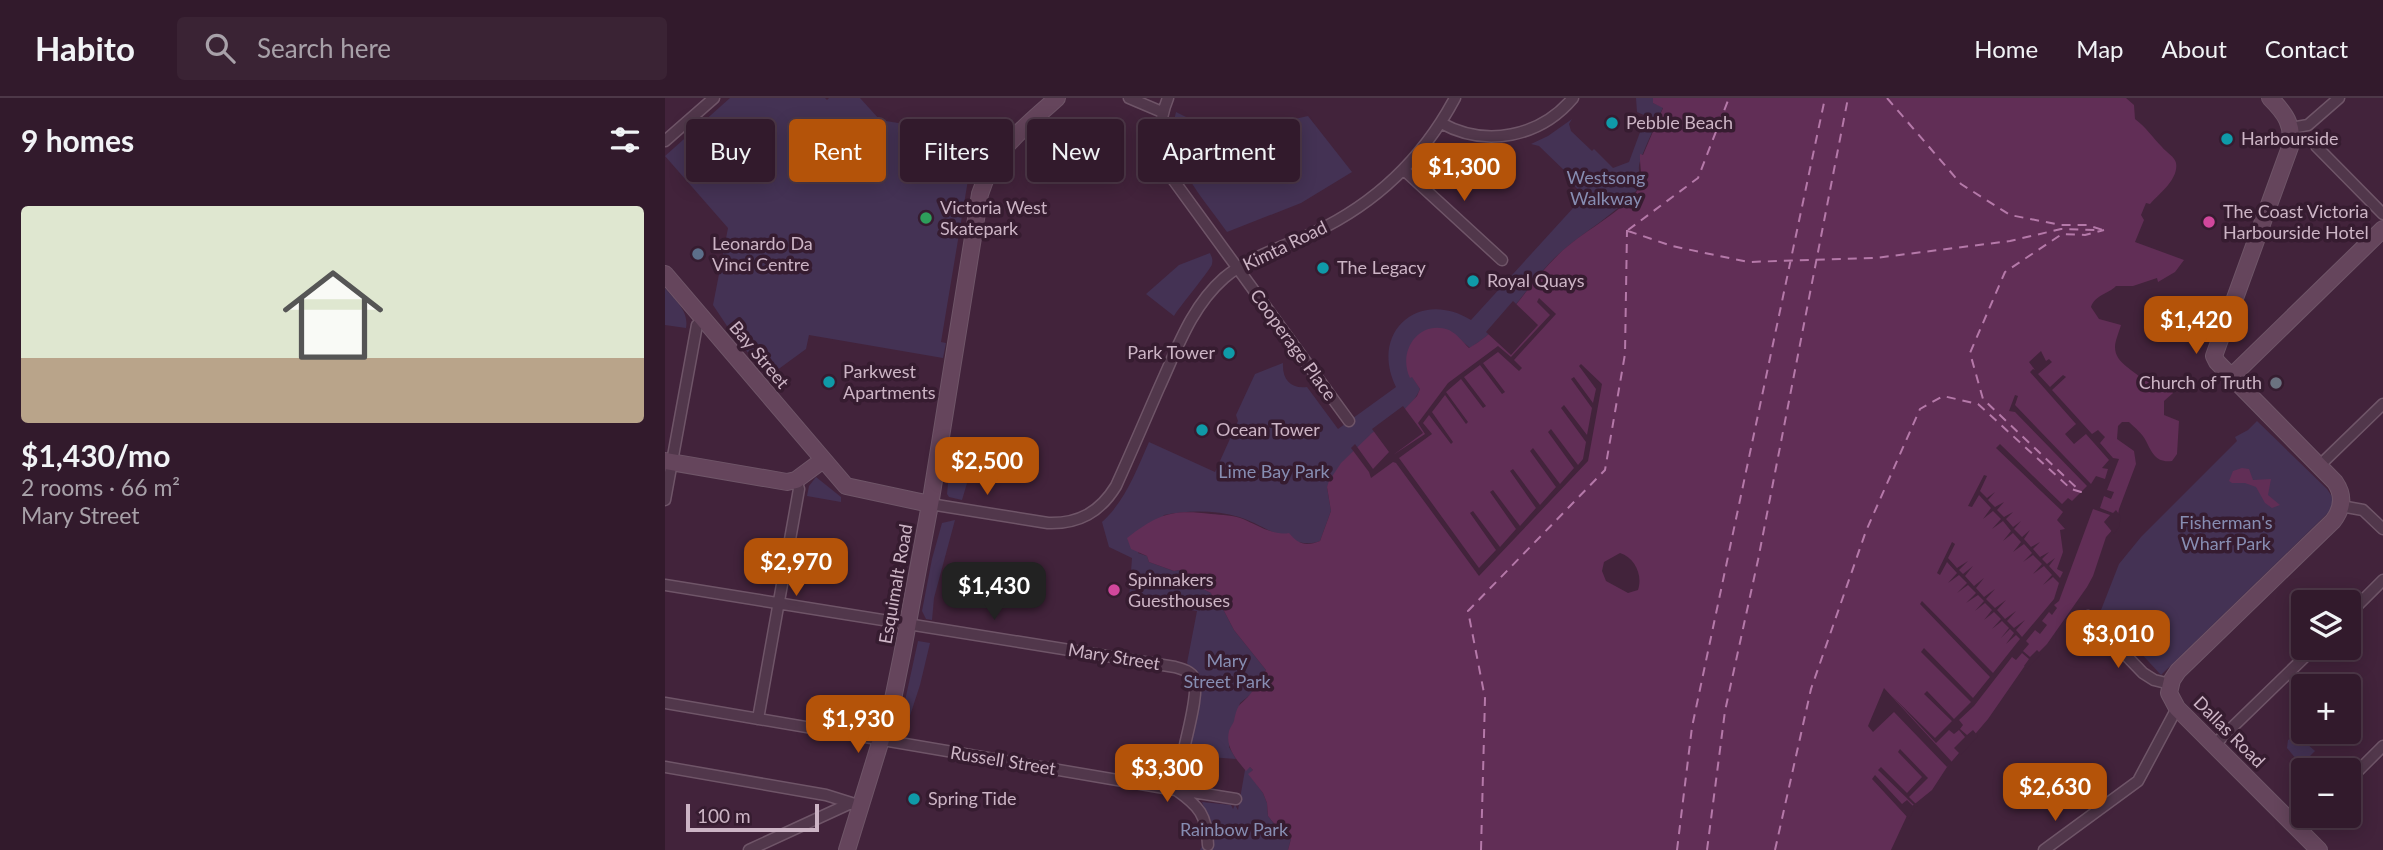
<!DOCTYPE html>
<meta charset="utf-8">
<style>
:root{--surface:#321a2c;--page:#3a2334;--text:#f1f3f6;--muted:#a8a1a9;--line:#4d3848;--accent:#b45309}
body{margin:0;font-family:Lato,sans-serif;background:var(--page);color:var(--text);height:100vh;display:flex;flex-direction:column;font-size:26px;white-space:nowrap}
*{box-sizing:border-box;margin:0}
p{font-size:23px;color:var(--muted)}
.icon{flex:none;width:38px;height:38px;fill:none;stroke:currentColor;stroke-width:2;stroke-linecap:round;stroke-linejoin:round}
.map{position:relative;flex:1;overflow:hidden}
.side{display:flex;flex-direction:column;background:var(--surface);width:665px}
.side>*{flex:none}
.hud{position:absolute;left:21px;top:21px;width:665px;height:63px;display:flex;gap:14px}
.fabs{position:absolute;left:1626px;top:492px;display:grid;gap:14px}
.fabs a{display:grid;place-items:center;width:70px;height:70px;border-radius:7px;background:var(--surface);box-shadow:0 4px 18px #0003,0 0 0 2px var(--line);font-size:35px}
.scale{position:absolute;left:21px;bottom:18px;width:133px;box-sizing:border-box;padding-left:7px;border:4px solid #ccb4c5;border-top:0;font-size:19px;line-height:24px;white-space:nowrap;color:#ccb4c5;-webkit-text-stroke:5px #361c30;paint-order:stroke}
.price{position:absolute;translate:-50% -60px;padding:0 16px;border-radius:14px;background:var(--accent);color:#fff;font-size:23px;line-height:46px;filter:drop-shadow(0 2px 4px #0008)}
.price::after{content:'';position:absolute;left:50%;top:42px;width:21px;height:16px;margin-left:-10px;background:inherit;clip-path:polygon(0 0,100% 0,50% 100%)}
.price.selected{background:#222;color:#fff}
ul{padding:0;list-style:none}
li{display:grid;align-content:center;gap:14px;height:371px;padding:0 21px}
li span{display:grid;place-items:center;height:217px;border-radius:7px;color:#555}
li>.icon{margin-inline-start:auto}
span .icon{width:126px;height:126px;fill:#fffc;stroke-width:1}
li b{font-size:30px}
h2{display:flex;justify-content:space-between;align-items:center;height:84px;padding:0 21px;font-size:30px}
.pill{padding:0 24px;border-radius:7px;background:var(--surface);box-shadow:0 4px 18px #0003,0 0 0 2px var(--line);font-size:24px;line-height:63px}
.pill.selected{background:var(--accent);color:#fff}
header{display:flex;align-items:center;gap:42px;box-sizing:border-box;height:98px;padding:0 35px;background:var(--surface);border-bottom:2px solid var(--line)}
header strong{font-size:33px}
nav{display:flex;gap:38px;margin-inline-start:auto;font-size:24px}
.search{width:490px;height:63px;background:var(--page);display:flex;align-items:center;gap:18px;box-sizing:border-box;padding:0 24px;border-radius:7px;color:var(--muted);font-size:26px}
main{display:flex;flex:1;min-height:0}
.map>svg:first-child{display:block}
</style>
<header>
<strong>Habito</strong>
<div class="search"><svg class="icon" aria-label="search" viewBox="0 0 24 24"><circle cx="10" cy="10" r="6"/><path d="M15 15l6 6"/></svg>Search here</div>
<nav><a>Home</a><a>Map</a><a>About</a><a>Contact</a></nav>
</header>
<main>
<section class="side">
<h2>9 homes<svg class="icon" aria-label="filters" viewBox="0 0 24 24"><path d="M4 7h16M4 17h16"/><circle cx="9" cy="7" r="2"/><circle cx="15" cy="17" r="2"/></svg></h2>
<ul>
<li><span style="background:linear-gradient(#dfe7d0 70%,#b9a48a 0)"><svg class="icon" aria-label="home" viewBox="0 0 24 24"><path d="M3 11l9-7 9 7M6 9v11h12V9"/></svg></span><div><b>$1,430/mo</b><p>2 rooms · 66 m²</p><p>Mary Street</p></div></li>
</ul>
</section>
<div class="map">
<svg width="1718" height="752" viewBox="0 0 1718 752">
<rect width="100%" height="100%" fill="#42233b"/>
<path fill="#443254" d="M 65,0 L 160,0 L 162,2 L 164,0 L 195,0 L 215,22 L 324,40 L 314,50 L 305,70 L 276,244 L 281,245 L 278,260 L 144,237 L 141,251 L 104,278 L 70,240 L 48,207 L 63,130 L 0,58 Z
M 971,0 L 988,0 L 988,5 L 998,9 C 994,20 975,59 974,68 C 973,78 979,85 971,93 C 949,117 920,133 896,154 C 863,183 844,227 805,250 L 792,239 L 747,278 L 755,291 C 746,313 724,320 708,335 C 691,350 677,372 662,389 L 666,413 L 655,443 C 631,453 598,426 574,419 C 551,412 523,412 499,417 L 473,455 L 482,458 L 484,464 L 509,473 L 514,472 L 520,475 L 524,484 L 546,495 L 547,498 L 540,501 L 558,511 L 569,532 L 601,572 L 585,597 L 575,605 L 564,649 L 571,661 L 531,658 L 526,655 L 528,572 L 522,565 L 532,513 L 464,501 L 467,460 L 444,449 L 437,424 C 461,402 471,373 484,344 L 550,374 L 573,323 L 571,317 L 590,276 L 618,265 C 617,282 626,291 642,289 L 673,331 L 731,289 C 704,234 754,190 806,222 L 919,98 L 901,79 L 903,76 L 874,48 L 866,46 L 883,38 L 907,21 L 904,26 L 906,33 L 927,53 L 929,51 L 948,70 L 964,64 L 981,18 L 972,14 Z
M 511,14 L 557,37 L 643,18 L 687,74 L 636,105 L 562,134 C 537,98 499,61 511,14 Z
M 545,155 C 547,160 548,161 547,166 C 547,170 514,209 509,218 L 481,196 L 514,167 Z
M 0,190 C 11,203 24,213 21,230 L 0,227 Z
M 1592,323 L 1662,391 L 1668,400 L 1667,411 L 1496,577 L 1436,512 L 1454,466 L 1476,439 L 1572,343 L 1570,339 L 1583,332 Z
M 294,364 L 302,370 L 308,365 L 297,402 L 284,399 L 282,396 L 285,365 L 289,368 Z
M 151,379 L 176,399 L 176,404 L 142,398 L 144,388 Z
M 290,422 L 269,500 L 267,522 L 261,521 L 257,513 L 267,461 L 277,425 Z
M 253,543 L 265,545 L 255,587 L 238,639 L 233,635 Z
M 1632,637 L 1650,653 L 1636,667 L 1622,650 L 1623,642 Z
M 585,669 L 588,672 L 584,676 L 598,695 L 602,705 L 603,718 L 617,735 L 626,741 L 623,752 L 535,752 L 537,748 L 548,750 C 551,731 543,720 537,704 L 566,707 L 568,711 L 570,707 L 573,712 L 580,672 Z"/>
<path fill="#612e56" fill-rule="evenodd" d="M 988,0 L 1461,0 L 1469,7 L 1470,21 C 1481,29 1488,40 1497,49 C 1501,54 1510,59 1511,65 C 1514,81 1494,96 1485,106 L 1481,105 L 1476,117 L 1479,122 L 1470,144 L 1519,162 L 1510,174 L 1493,184 L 1492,180 L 1468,188 L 1451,188 C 1443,196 1430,197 1426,209 L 1434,221 L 1456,227 C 1454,234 1450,243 1450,249 C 1450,266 1470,272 1479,283 L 1503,284 L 1508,295 L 1499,303 L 1499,317 L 1514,323 L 1512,356 L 1507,363 C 1491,365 1487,355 1481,343 C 1478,336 1470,330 1464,324 L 1457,324 L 1453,328 L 1452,341 L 1469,353 L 1471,366 L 1454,411 L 1451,428 L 1441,439 L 1428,478 L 1422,489 L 1382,546 L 1359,569 L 1323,621 L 1282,669 L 1267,692 L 1246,709 L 1226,752 L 609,752 L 623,752 L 626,741 L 617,735 L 603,718 L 602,705 L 598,695 L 583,676 L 588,672 L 585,669 L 581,673 C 571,661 560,649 564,633 C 565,629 568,626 569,623 C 573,603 575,609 586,595 C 591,588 597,579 601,572 L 569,532 L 558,511 L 540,502 L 547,498 L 546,495 L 524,484 L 520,475 L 514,472 L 509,473 L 484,464 L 482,458 L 466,451 L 462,440 C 493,416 507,411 546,416 C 557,417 569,417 578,421 C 592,427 609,438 624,435 C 633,446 641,449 655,443 L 666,413 L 662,389 L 664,383 L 676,365 L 707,335 L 736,315 L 752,298 L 755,291 L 747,279 L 745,280 C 732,253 754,221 784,232 C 792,236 797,243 804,250 C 842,229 862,186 893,157 C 917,133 951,119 972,93 C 980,83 974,68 975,56 L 978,57 L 998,10 L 988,5 ZM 955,455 C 970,460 978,477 973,492 L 963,495 L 941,483 L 937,473 L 939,464 Z
M 1577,370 L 1584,371 L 1588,382 L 1606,381 L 1603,397 L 1615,407 L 1607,410 L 1600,405 L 1591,389 L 1580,385 L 1567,385 L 1564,383 L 1568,373 Z"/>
<path fill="#42233b" d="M 874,200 L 891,216 L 849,262 L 857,270 L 854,273 L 833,254 L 818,265 L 840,294 L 837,296 L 815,267 L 799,279 L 821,308 L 818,310 L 796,281 L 781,294 L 803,324 L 801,326 L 780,297 L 767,314 L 788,344 L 786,346 L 764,317 L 758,325 L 767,336 L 734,360 L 814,470 L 831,452 L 805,415 L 808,413 L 835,449 L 851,431 L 825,394 L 828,392 L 855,428 L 871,410 L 845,373 L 848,371 L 875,407 L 891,389 L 865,353 L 868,350 L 895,386 L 909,370 L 883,334 L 886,331 L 913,367 L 918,361 L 921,344 L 896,310 L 899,307 L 922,337 L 927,310 L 906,281 L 909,279 L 928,305 L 931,291 L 914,268 L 916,266 L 937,286 L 923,363 L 814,478 L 731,365 L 728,364 L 706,380 L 704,374 L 686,350 L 690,346 L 708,371 L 724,354 L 707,331 L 738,308 L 758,335 L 728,357 L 760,336 L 753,325 L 783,285 L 833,248 L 846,259 L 885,217 L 872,204 Z
M 848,203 L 873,227 L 846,257 L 821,234 Z
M 1376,253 L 1381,263 L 1384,261 L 1387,264 L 1373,276 L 1385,289 L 1398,277 L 1401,279 L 1387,292 L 1427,336 L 1433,332 L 1440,339 L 1435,345 L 1448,360 L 1454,361 L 1442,392 L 1449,394 L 1446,401 L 1439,398 L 1435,410 L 1448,415 L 1451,412 L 1456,419 L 1454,429 L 1449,436 L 1439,424 L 1445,417 L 1428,411 L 1394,503 L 1389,507 L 1392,510 L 1387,517 L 1384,514 L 1377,523 L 1382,527 L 1375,536 L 1370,532 L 1361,543 L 1364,546 L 1358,553 L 1365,559 L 1372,552 L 1376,556 L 1362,571 L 1359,568 L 1364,561 L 1357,555 L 1351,562 L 1347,559 L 1309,608 L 1294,622 L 1298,627 L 1295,631 L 1302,637 L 1308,632 L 1313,638 L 1296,657 L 1289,650 L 1300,639 L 1294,632 L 1289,636 L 1284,632 L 1271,645 L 1227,598 L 1270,640 L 1287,623 L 1259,596 L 1262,593 L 1289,621 L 1306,604 L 1256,554 L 1259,550 L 1308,600 L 1325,579 L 1255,506 L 1257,503 L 1328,575 L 1355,541 L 1351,537 L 1341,546 L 1349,535 L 1345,531 L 1336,540 L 1344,530 L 1337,523 L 1327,531 L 1336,521 L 1329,514 L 1319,522 L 1327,512 L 1320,505 L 1310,513 L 1319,503 L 1313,497 L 1301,505 L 1311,495 L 1303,487 L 1292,495 L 1302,485 L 1294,477 L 1283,485 L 1292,475 L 1282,464 L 1275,477 L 1272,475 L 1287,444 L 1290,446 L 1283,460 L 1292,470 L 1303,463 L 1294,472 L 1298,476 L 1308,468 L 1300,478 L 1309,488 L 1319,480 L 1311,490 L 1319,499 L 1330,491 L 1321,501 L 1330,510 L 1341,502 L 1332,512 L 1340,521 L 1351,513 L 1342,523 L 1349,530 L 1360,522 L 1351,532 L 1357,539 L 1389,501 L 1394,485 L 1388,479 L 1378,487 L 1387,477 L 1379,468 L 1368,476 L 1377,466 L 1368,457 L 1358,464 L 1367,455 L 1359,446 L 1348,454 L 1356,444 L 1348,435 L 1338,443 L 1346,433 L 1338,423 L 1327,431 L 1336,421 L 1328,413 L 1318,421 L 1326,410 L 1314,397 L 1307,409 L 1303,408 L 1319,377 L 1322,378 L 1315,393 L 1322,400 L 1330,394 L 1323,402 L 1330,409 L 1339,404 L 1332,412 L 1339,419 L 1348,414 L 1341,421 L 1348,429 L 1356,423 L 1349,431 L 1357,439 L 1365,432 L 1359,441 L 1366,449 L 1375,444 L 1368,451 L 1375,459 L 1384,454 L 1377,461 L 1382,466 L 1390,460 L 1384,468 L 1395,480 L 1398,474 L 1392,471 L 1398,454 L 1395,432 L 1400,431 L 1392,422 L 1398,414 L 1331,350 L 1335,346 L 1397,406 L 1403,400 L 1407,403 L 1422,388 L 1350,314 L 1344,313 L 1350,297 L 1353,298 L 1350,307 L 1426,386 L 1431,378 L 1440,381 L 1443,371 L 1437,370 L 1444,362 L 1421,336 L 1409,346 L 1400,336 L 1411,326 L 1365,274 L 1368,271 L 1370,272 L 1364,264 Z
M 1219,590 L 1287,664 L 1282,669 L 1229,614 L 1208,634 L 1203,628 Z
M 1235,651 L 1263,680 L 1244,699 L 1253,708 L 1251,709 L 1213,672 L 1216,669 L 1242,695 L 1257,679 L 1233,654 Z
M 1210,677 L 1237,706 L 1242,702 L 1250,710 L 1244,721 L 1207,681 Z"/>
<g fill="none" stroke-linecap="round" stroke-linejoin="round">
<path stroke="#b579a9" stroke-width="2" stroke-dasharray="9 7" stroke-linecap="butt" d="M 1222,0 L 1296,86 L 1345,117 L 1396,127 L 1422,127 L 1438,132
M 963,132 L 1033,80 L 1064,0
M 963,133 L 1007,148 L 1083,164 L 1210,160 L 1345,143 L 1396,131 L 1434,132
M 816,752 L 820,600 L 803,513 L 940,372 L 960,256 L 962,132
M 1012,752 L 1027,629 L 1160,0
M 1042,752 L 1060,613 L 1093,462 L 1183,0
M 1110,752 L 1146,591 L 1201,433 L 1255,311 L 1278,298 L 1313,306 L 1406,391 L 1416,394 L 1318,301 L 1305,255 L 1340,174 L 1397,136 L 1420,137 L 1439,132"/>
<g stroke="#6f5568" stroke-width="13">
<path id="street" d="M 464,0 L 497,14
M 503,0 C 492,27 494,49 504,76 L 684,323
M 776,25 C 821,50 875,39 908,0
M 1626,30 L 1643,27 L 1674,0
M 0,43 L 49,0
M 1651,48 L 1718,116
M 739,72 L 837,162
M 1654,368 L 1718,306
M 0,402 L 32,227
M 265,406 L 383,425 C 414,426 435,414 451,388 C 466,355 480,322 494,290 C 512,251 526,209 559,180 C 585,158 619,149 650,134 C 711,105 758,60 790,0
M 1676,408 L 1698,412 L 1718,431
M 0,487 L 510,569 C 517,571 526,573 529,580 C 534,594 523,632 520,647
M 1684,516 L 1718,482
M 1423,518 L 1478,575 L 1489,582 L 1505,586
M 0,605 L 511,692 C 534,708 542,717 543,747
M 93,621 L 134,391 L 131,382
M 1549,647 L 1649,550
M 0,669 L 161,697 L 196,708
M 1684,682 L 1718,648
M 515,692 L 571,701
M 1634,730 L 1647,718
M 84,752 L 186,705
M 1379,752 L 1473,683 L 1512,610"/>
</g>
<g stroke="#6f5568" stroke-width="18">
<path id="secondary" d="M 1605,0 C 1620,15 1629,27 1625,49 L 1549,258 L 1552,264 L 1670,384 C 1679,397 1678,410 1668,423 L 1513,573 L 1507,582 L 1504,595 L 1512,610 L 1654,752
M 0,176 L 181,388 L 265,406
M 1567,278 L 1718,131
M 0,363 L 122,384 L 131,382 L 158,362
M 182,752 L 227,606 L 237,557 L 266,401 L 315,96 C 329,51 358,31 392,0"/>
</g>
<use href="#street" stroke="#51374b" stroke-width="10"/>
<use href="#secondary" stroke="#65455c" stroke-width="16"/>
</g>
<g fill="#0f9aa8" stroke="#361c30" stroke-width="2.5">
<circle cx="947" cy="25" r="7"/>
<circle cx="1562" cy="41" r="7"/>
<circle cx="658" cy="170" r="7"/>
<circle cx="808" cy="183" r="7"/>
<circle cx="564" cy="255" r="7"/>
<circle cx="164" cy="284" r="7"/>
<circle cx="537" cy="332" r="7"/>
<circle cx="249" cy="701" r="7"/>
</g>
<circle fill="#2e9e5b" stroke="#361c30" stroke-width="2.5" cx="261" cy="120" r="7"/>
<g fill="#d1479c" stroke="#361c30" stroke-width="2.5">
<circle cx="1544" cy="124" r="7"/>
<circle cx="449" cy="492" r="7"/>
</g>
<circle fill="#5c6f8a" stroke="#361c30" stroke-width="2.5" cx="33" cy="156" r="7"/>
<circle fill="#6b7280" stroke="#361c30" stroke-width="2.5" cx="1611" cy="285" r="7"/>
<g text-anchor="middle" stroke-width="7" stroke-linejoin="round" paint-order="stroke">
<g font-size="18" fill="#ccb4c5" stroke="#361c30" text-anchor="start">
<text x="961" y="31">Pebble Beach</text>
<text x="1576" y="47">Harbourside</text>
<text x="275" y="116">Victoria West<tspan x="275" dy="21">Skatepark</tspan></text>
<text x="1558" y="120">The Coast Victoria<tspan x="1558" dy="21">Harbourside Hotel</tspan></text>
<text x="47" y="152">Leonardo Da<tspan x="47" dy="21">Vinci Centre</tspan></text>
<text x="672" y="176">The Legacy</text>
<text x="822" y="189">Royal Quays</text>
<text x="550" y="261" text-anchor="end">Park Tower</text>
<text x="178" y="280">Parkwest<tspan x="178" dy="21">Apartments</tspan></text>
<text x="1597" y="291" text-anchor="end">Church of Truth</text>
<text x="551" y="338">Ocean Tower</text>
<text x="463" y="488">Spinnakers<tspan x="463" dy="21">Guesthouses</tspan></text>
<text x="263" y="707">Spring Tide</text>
</g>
<g font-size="18" fill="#878db2" stroke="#361c30">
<text x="941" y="86">Westsong<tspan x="941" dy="21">Walkway</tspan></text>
<text x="609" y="380">Lime Bay Park</text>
<text x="1561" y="431">Fisherman's<tspan x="1561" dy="21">Wharf Park</tspan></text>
<text x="562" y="569">Mary<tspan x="562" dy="21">Street Park</tspan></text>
<text x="569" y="738">Rainbow Park</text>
</g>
<g font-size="18" fill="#ccb4c5" stroke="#361c30">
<text transform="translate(620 148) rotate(-26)" y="6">Kimta Road</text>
<text transform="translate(628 247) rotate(54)" y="6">Cooperage Place</text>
<text transform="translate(94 257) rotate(50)" y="6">Bay Street</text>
<text transform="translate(231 486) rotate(-80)" y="6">Esquimalt Road</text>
<text transform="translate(449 559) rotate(9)" y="6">Mary Street</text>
<text transform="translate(1564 634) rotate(45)" y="6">Dallas Road</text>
<text transform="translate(338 663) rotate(9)" y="6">Russell Street</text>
</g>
</g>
</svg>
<div class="fabs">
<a><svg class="icon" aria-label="layers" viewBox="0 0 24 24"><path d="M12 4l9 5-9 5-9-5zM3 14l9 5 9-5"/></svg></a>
<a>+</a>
<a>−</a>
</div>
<div class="scale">100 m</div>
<b class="price" style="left:799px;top:105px">$1,300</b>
<b class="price" style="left:1531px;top:258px">$1,420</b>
<b class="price" style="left:322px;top:399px">$2,500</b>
<b class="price" style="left:131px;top:500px">$2,970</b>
<b class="price selected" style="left:329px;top:524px">$1,430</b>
<b class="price" style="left:1453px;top:572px">$3,010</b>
<b class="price" style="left:193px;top:657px">$1,930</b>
<b class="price" style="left:502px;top:706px">$3,300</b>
<b class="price" style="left:1390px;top:725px">$2,630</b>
<div class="hud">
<a class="pill">Buy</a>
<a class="pill selected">Rent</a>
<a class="pill">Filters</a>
<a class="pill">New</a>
<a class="pill">Apartment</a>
</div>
</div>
</main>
